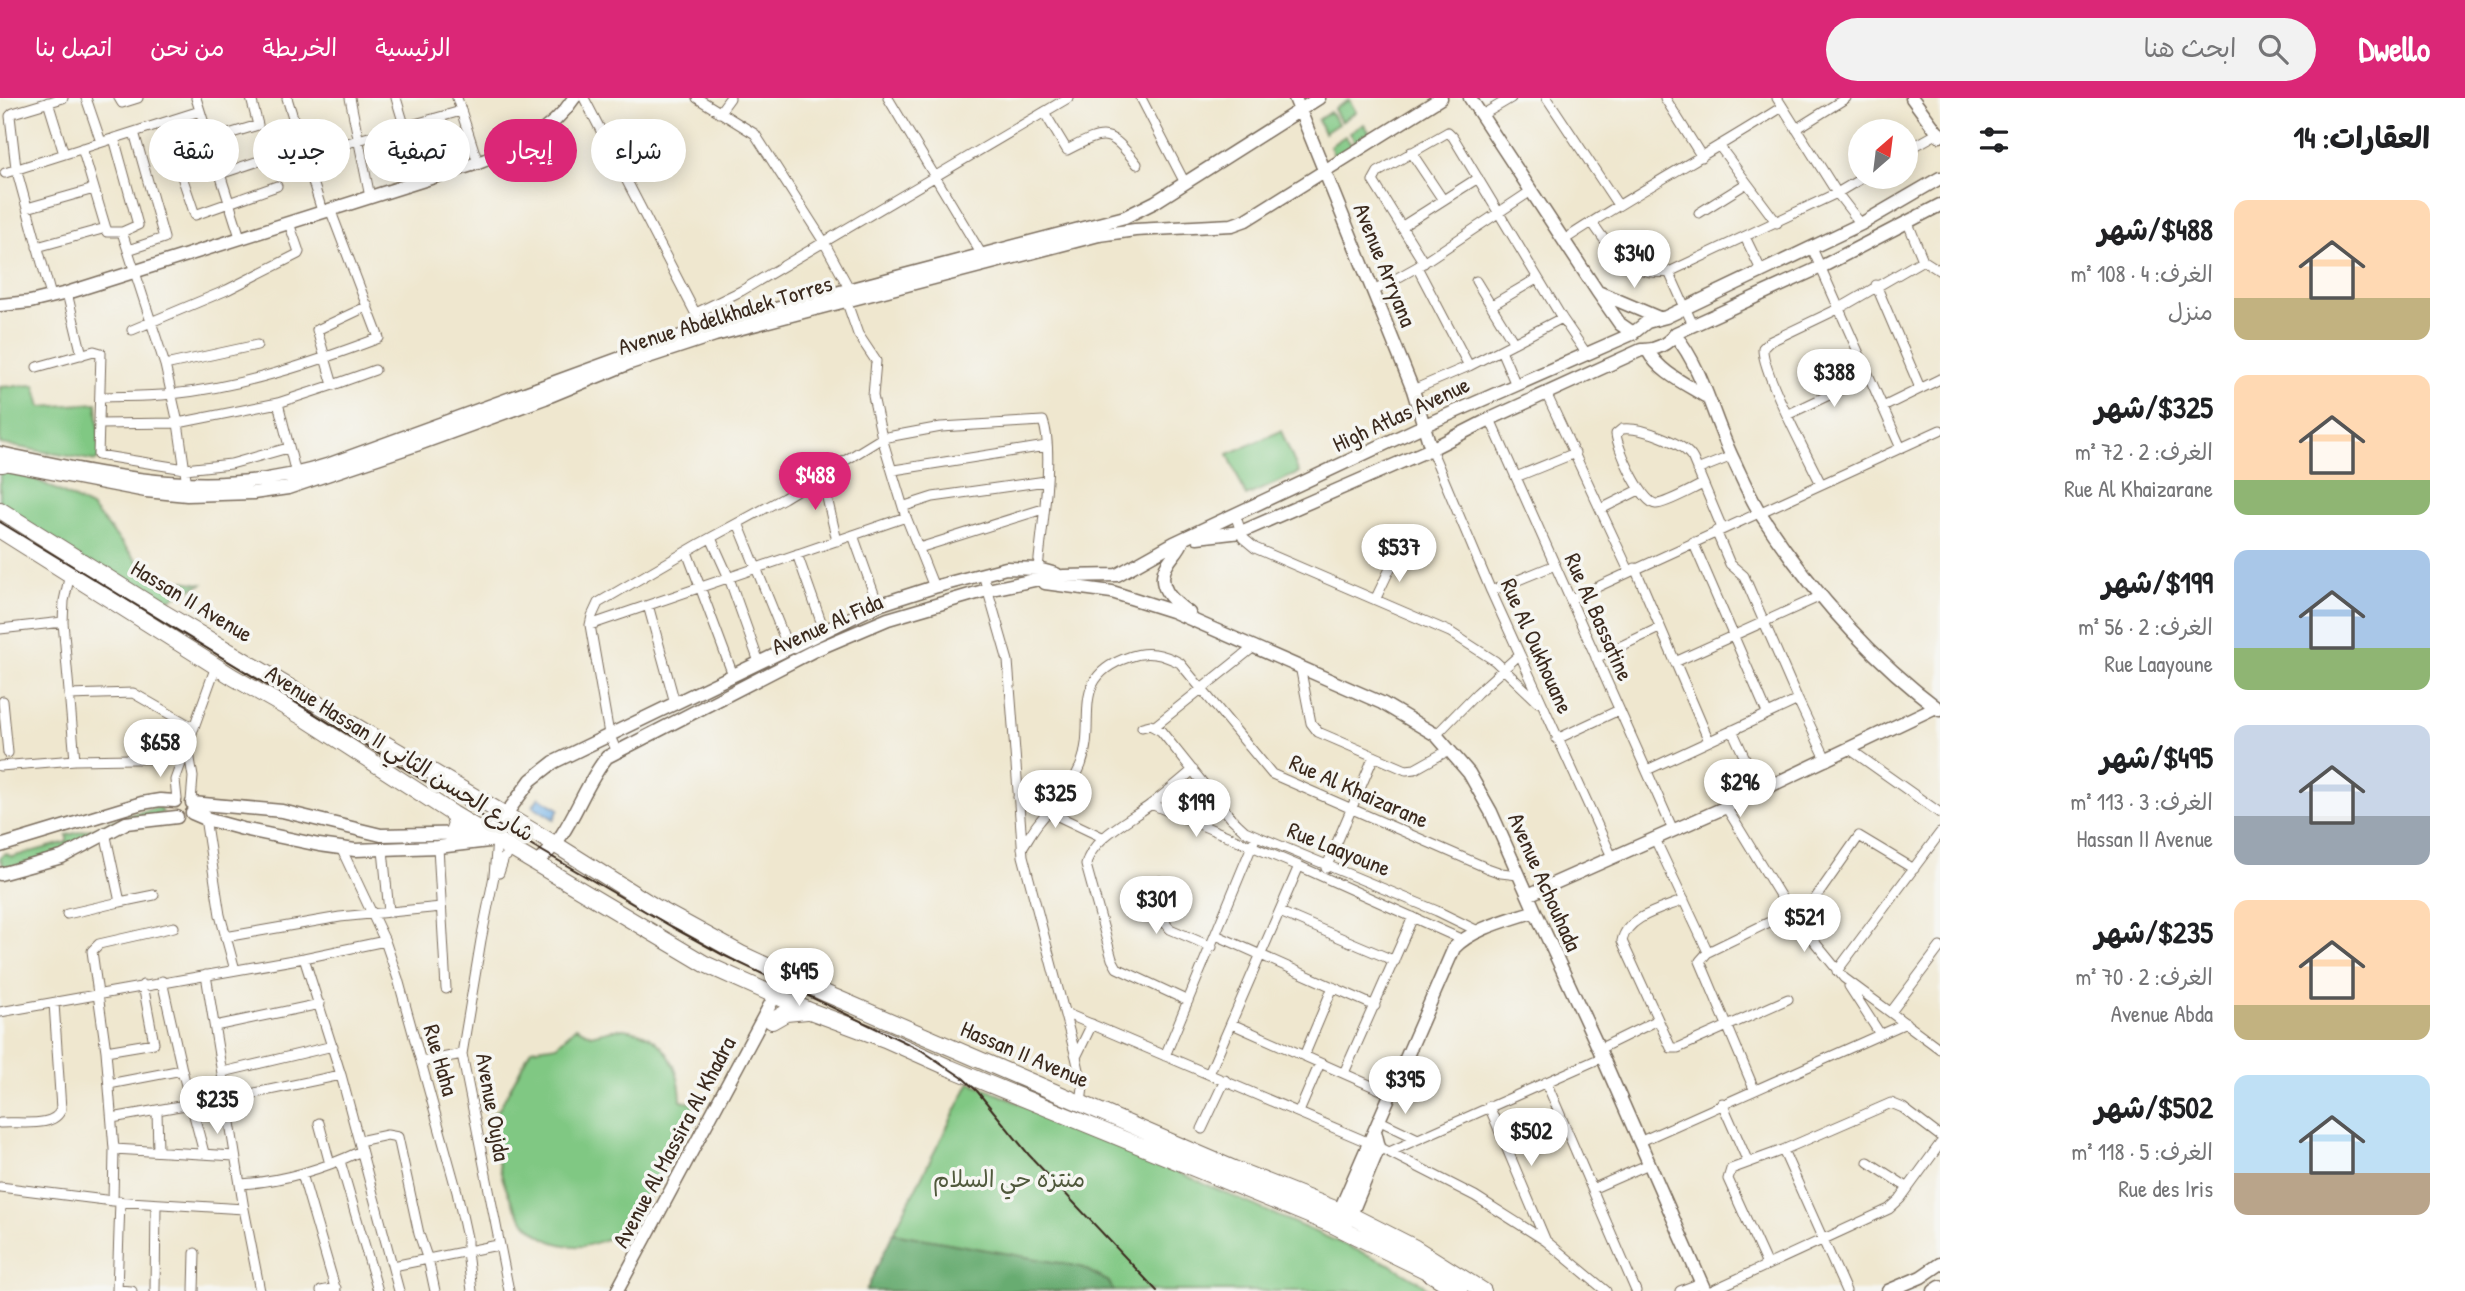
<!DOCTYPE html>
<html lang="ar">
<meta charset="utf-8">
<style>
:root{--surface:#fff;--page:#f2f2f2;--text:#202124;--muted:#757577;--accent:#db2777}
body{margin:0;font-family:"Patrick Hand","Playpen Sans Arabic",sans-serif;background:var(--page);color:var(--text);direction:rtl;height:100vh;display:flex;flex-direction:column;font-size:26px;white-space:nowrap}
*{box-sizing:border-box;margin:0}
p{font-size:23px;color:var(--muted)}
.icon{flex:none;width:38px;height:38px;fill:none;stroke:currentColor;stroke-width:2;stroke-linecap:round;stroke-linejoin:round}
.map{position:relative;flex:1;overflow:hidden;direction:ltr}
.sheet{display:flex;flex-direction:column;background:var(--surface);width:525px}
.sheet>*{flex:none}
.guide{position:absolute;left:21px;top:21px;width:665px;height:63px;direction:rtl;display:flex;gap:14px}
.needle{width:46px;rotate:28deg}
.tools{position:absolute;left:1848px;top:21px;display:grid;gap:14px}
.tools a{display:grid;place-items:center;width:70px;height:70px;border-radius:50%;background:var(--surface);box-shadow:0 4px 18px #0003;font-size:35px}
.price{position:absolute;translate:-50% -60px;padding:0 16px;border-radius:24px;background:#fff;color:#222;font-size:23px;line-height:46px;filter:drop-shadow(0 2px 4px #0008)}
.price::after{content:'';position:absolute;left:50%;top:42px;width:21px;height:16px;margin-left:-10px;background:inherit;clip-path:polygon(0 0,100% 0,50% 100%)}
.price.active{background:var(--accent);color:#fff}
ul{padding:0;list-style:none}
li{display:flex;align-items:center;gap:21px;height:175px;padding:0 35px}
li span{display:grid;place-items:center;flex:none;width:196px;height:140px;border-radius:14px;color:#555}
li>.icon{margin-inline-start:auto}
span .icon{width:84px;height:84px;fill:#fffc;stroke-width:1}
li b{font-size:30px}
h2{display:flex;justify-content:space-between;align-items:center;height:84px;padding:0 35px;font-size:30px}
.pill{padding:0 24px;border-radius:32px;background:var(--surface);box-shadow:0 4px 18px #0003;font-size:24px;line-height:63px}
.pill.active{background:var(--accent);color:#fff}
header{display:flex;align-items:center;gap:42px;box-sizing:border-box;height:98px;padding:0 35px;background:var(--accent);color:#fff}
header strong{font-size:33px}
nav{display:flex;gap:38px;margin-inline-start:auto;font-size:24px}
.search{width:490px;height:63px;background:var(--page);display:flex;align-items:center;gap:18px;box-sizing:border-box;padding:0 24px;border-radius:38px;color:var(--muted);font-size:26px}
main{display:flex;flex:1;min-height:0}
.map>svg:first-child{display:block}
</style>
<header>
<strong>Dwello</strong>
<div class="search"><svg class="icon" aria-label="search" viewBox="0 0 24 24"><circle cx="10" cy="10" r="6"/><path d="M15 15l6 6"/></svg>ابحث هنا</div>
<nav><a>الرئيسية</a><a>الخريطة</a><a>من نحن</a><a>اتصل بنا</a></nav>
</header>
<main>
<section class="sheet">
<h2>العقارات: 14<svg class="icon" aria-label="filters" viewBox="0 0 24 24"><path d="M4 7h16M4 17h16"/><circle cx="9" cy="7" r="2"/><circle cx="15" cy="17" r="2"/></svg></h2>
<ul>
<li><span style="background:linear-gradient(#ffd9b3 70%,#c2b280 0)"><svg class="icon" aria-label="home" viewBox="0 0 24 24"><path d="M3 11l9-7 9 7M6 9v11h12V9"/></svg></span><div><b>$488/شهر</b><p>الغرف: 4 · 108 m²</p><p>منزل</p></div></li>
<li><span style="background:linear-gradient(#ffd9b3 75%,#8fb573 0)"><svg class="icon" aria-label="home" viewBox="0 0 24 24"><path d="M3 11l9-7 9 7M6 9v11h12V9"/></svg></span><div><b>$325/شهر</b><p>الغرف: 2 · 72 m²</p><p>Rue Al Khaizarane</p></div></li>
<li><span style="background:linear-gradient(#a9c7e8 70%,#8fb573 0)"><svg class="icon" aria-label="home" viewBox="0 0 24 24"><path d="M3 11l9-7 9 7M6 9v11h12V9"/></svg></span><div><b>$199/شهر</b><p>الغرف: 2 · 56 m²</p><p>Rue Laayoune</p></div></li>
<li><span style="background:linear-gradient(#c9d6e8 65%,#9aa5b1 0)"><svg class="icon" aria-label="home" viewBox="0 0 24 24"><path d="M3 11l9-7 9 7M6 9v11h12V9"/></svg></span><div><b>$495/شهر</b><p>الغرف: 3 · 113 m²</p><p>Hassan II Avenue</p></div></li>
<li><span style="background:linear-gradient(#ffd9b3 75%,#c2b280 0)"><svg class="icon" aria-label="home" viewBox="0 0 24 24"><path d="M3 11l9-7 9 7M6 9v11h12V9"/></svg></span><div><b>$235/شهر</b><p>الغرف: 2 · 70 m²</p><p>Avenue Abda</p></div></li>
<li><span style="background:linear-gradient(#bfe0f5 70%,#b9a48a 0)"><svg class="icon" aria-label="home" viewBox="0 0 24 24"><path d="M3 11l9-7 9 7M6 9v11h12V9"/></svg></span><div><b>$502/شهر</b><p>الغرف: 5 · 118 m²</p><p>Rue des Iris</p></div></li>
</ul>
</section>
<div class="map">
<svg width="1940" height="1193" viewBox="0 0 1940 1193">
<rect width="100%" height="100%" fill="#f6f6f2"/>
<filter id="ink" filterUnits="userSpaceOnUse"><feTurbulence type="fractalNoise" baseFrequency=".0143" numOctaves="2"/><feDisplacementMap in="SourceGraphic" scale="14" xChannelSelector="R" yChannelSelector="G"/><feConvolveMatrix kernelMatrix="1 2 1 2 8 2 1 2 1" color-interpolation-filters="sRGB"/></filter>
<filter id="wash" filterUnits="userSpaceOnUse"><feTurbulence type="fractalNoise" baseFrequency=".00686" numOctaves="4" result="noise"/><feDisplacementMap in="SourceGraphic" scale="28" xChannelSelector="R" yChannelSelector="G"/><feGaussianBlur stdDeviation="1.57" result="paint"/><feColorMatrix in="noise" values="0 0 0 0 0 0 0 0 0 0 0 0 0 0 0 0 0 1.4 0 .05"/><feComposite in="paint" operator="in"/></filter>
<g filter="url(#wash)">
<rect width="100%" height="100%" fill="#efe7cf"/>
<path fill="#80c883" stroke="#5e7950" stroke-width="2" d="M 1349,2 L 1356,14 L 1341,24 L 1334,11 Z
M 1330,14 L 1338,26 L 1324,35 L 1318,22 Z
M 1364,26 L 1370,35 L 1363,38 L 1362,45 L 1358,48 L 1350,35 Z
M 1345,38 L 1353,49 L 1335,61 L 1330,48 Z
M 35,287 L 41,309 L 97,305 L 100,358 L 96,363 L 0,346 L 0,289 Z
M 1281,333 L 1299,375 L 1246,398 L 1228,356 Z
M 0,371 L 37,382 L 91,409 L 150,478 L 202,486 L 157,507 L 0,410 Z
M 160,709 L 163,715 L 98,736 L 95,730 L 125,718 Z
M 92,731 L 97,737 L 73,752 L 5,771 L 0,760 L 5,755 L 12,759 L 67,744 L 67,737 Z
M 576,929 L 591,937 C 600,935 610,932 618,931 C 661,931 680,966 681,1003 L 693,1005 L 693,1014 L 640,1113 L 644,1121 L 622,1141 L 615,1138 C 605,1141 593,1147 583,1148 C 529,1151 507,1104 497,1060 C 495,1052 497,1045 496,1038 C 495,1031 492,1024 490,1017 L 499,1011 L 531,951 L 557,947 Z
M 970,984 L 1391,1167 L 1423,1186 L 1429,1193 L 1113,1193 L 1109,1184 L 1081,1169 L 893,1135 Z"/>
<path fill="#68ac71" stroke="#526b48" stroke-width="2" d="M 893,1135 L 1081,1169 L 1109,1184 L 1113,1193 L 866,1193 Z"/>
<path fill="#76b3e8" stroke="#586e83" stroke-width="2" d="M 539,699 L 559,711 L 554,721 L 533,708 Z"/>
</g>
<g filter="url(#ink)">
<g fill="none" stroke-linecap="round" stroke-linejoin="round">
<g stroke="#7a6c5c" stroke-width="11">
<path id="street" d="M 86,0 L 101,44
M 119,0 L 122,5 L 138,0
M 196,0 L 240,139
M 287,0 L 322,113
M 350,0 L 370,99
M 396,0 L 421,84
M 457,0 L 478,65
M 584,0 L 703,230
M 697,0 L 755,36 L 824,144 L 850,192
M 888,0 L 982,157
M 1141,0 L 1185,85
M 1547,0 L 1618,107
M 1665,0 L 1702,59
M 1777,0 L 1837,95 L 1861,126
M 48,4 L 64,56
M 1044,14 L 1067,52 C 1106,32 1109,31 1137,66
M 719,15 L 730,0
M 1482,17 L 1511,0
M 1796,31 L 1846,0
M 207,36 L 172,49 L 195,117 L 277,88
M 114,40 L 138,127 L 122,134 L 165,267 L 178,325 L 187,387
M 209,42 L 258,27 L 251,0
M 1720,49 L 1777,125
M 82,50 L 107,134 L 122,134
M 1906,53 L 1940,34
M 1411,54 L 1443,102
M 305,57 L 461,13
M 5,75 L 200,13
M 220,76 L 268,60
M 27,110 L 94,91
M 1699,115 L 1747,85
M 1592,124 C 1611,153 1630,179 1669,174 L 1837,95 L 1864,79
M 1908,125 L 1923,162 L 1940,173
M 1401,129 L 1478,80
M 1745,139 L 1762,174
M 1564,142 C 1635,95 1710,55 1782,9
M 37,149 L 106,130
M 1812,150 L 1900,348
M 128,152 L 164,140 L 134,34
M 1424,165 L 1373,83 L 1378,74 L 1448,34 L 1453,39 L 1562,220 L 1586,255
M 1417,169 L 1469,268
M 1669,174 L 1693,227
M 1476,183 L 1514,245
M 1876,187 L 1920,290
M 1374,193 L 1417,169 L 1531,93
M 67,195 L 82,257
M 51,198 L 16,70 L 10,18 L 13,15 L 63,0
M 846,202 L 858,236 L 876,263 L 873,298 L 882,340 L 906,419 L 934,489
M 1492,207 L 1538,180
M 696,215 L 741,193 L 1068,0
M 132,232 L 227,192 L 298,156 L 299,154 L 289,125
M 1501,252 L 1516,287
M 165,267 L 257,247
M 37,269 L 94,253 L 101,255 L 98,357 L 185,371 L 231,366 L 288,350
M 333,287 L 375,272
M 1413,292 L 1469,268 L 1562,220
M 1546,295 L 1629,473
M 101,299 C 124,298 148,299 171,296 C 242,289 313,265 379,240 L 330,111
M 278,305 L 296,376
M 1883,309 L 1940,281
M 1787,317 L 1869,278
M 1490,321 L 1673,732
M 99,326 L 178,325 L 278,305 L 333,287 L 317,232 L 368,208
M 1431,351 L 1491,493 L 1612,759
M 894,372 L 1046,348
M 1697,372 L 1732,358
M 822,378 L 837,443
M 1516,379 L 1575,355
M 1703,386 C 1692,391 1666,406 1656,406 C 1641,404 1617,349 1616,336 L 1622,331 C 1641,329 1684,344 1693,361 L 1722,430
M 1821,386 C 1809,361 1761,272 1763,250 L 1769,244 L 1840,210 L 1923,162
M 905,408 L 933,399 L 1046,383
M 1601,411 L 1639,392
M 1235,416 L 1243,440 L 1255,450 L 1450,534 L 1495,563 L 1538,604
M 738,425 L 788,549
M 1716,433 L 1730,466 L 1744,478 L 1798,602 L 1827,663
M 853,437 L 878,507
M 711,440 L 729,480 L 759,564
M 1693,444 L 1767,615
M 919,450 L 1043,411
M 687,454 L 733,577
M 797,456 L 824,532
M 1635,470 L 1709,643
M 70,476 L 64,503 L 63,524 L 75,662
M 983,476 L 1008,563 L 1023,758 L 1076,959 L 1083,989 L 1081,1005
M 1491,493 L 1555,467
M 1376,500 L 1396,458
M 1571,501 L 1940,332
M 648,507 L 675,605
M 590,527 L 906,419
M 0,531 L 63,524
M 1596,560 L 1659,530
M 1675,564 L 1821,498
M 1300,568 L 1311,625 L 1318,634 L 1406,672 L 1415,671 L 1449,652
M 69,597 L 133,595 L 194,630
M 3,603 L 8,655
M 1155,628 L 1255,548
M 1142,629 L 1150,627 L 1161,633 L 1231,720 L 1245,733 L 1437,813 L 1480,834
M 1732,632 L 1760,693
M 1436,637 L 1477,595 L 1519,557
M 1557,641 L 1619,612
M 1851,652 L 1940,715
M 617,654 L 609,636 L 590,527 L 592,518 L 598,505 L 701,445 L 784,400 L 882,340 L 941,329 L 1043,323 C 1055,354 1041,435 1038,471
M 189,655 L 193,679 L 191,703
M 0,668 L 75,662 L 190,660
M 1647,672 L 1798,602
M 1018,699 L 1104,740
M 177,701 L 175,682 L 216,568
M 1151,706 L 1299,768 L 1463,842
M 203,707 L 220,817 L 235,872
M 1726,709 L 1790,814 L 1844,880 L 1940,951
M 105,734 L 120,804 L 154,797
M 497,741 L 494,778 L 481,842 L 462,956 L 509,1193
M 1655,741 L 1708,854
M 438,749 L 446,891
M 341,750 L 385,843 L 398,881 L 457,1094 L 467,1140 L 467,1154 L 472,1193
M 1022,750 C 1028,741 1033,731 1040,723 C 1055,704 1072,690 1081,667 C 1098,622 1067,580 1129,559 C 1147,552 1163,556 1180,565 L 1272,676 L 1487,770 L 1501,775 L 1518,777
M 383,752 L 389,814
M 1326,770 L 1374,658
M 499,775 L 504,760 L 514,752
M 1160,783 L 1166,826 L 1170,831 L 1212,849
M 1684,802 C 1663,811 1627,818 1622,843 L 1671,950 L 1678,950 L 1788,901
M 1280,814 L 1395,863
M 67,816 L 120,804
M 1798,825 L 1859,738 L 1914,771
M 174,829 L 99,846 L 92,853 L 106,953 L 114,1051 L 235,1058
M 1216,837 L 1375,908
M 225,839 L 340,819 L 441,809
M 304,860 L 341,977 L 399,1193
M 1837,873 L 1940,735
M 206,877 L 244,1111 L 260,1193
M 162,883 L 182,972 L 204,1055
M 1849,888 L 1880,936
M 1188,903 L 1117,870 L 1112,861 L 1086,767 C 1091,740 1130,722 1150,707 C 1165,696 1179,684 1193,672
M 0,914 L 304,860 L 385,843
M 1891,914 L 1940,849
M 1065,915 L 1379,1049 L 1475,1098 L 1546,1143 L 1606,1193
M 1232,926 L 1390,996
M 215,928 L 320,906
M 1599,951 L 1658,922
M 106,953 L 154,945 L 143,887
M 1165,958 L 1254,743
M 1304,958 L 1333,889
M 1076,959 L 1092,926
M 421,964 L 462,956
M 223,974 L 333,948
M 1344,975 L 1413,819
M 1209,976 L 1299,768
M 1546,984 L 1636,1193
M 109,986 L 182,972
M 1754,991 L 1700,863 L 1708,854 L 1790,814
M 226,1001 L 341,977
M 1722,1005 L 1748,1064
M 1489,1008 L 1545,1141
M 157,1013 L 158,1053
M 1299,1014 L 1320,965
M 112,1020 L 191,1006
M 1380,1023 L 1418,1041
M 0,1025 C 18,1023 55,1031 61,1011 L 54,905
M 319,1025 L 330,1066
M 1202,1031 L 1225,982
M 359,1043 L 387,1037 L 398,1039 L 419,1136 L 429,1165 L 435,1193
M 1639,1044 L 1906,925
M 1783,1052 L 1846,1193
M 1389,1054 L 1603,959
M 340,1063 L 378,1193
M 1868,1064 L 1907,1089
M 302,1076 L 336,1193
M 241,1086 C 284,1083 323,1071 361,1053
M 0,1089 L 113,1103 L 244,1111
M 1592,1091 L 1649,1066
M 113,1103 L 114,1051
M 1767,1167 L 1728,1081 L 1731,1071 L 1783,1052 L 1891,1005 L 1903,1010 L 1940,1038
M 393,1168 L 498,1147
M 117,1192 L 132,1193
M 117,1193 L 120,1103
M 155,1193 L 156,1106
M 194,1193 L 195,1155
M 321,1193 L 336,1190
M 1680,1193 L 1701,1185
M 1711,1193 L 1889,1111 L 1900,1101 L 1940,1046"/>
</g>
<g stroke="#7a6c5c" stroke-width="15">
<path id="secondary" d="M 1295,0 L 1413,292 L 1431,351
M 1470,0 L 1597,193 L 1620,226 L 1633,235
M 1912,0 L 1940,38
M 1598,194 L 1659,220
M 0,207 L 30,204 L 67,195 L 478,65 C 516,50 551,35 574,0
M 1675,237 C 1703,270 1714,323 1734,363 C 1742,380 1750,399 1760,415 C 1809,490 1869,559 1940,612
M 1648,253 C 1659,274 1686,286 1705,298
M 0,355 C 115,379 215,404 330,366 L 703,230 L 1125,119 L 1155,104 L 1319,0
M 0,365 L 146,393 L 187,397 L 253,395 L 288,390 L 416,347 L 545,300 L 630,265 L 715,237 L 1099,137 L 1135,132 L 1232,127 L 1246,122 L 1441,0
M 1197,439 L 1241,434 L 1431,351 L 1490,321 L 1641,252 C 1655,253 1668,246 1676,235 L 1821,169 L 1940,107
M 1183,442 C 1180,451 1173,457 1168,465 C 1154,487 1172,503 1189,515
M 1045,485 L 1112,494 L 1172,513 L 1382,605 L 1436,637 L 1469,675 L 1491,714 L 1535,813 L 1599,951 L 1705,1193
M 192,705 L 282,713 L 381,737 L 477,735 L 492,732 L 498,727 L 531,682 L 554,664 L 878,507 L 934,489 L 1006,470 L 1038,471 L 1056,476
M 192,715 L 206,721 L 243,731 L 319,747 L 355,752 L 438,749 L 497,742
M 0,748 L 142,705 L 160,702 L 175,703
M 536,765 C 571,739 580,692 607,659 L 815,552 L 888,521 L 987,492 L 1044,480 L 1064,478 L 1117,477 L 1174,445 L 1425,327 L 1632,236 L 1647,224 L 1666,219 L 1861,126 L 1940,80
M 0,776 L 62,759 L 126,725 L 177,719
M 1528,797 L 1726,709 L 1936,609
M 1336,1121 L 1454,850 C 1473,830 1509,822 1535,813
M 1348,1124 L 1379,1049 L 1375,1033
M 617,1193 L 786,877
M 1888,1193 L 1921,1179 L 1940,1166
M 1934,1193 L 1940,1189"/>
</g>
<g stroke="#7a6c5c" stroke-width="18">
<path id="highway" d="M 0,366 L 3,366
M 0,412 L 164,515 L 556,747 L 655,809 L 741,856 L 827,896 L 1022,980 L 1234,1071 L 1350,1117 L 1415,1150 L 1483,1193
M 0,432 L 233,579 L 303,619 L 453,716 L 705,866 L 810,913 L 885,941 L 950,970 L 1333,1127 L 1425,1172 L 1459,1193
M 452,737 L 456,725 L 453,716
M 772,923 L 786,915 L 807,913"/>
</g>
<use href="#street" stroke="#fff" stroke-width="9"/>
<use href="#secondary" stroke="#fff" stroke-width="12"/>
<use href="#highway" stroke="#fff" stroke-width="16"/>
<path stroke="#3b2a1e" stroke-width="2" d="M 0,424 L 477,715 L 672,829 L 723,857 L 921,952 L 963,980 L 977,993 L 1029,1057 L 1157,1193"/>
</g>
</g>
<g text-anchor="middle" stroke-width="7" stroke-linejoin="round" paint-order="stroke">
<g font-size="23" fill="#3b2a1e" stroke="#f6f6f2">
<text transform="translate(1385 167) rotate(68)" y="8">Avenue Arryana</text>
<text transform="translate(725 217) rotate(-17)" y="8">Avenue Abdelkhalek Torres</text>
<text transform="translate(1401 316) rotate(-25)" y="8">High Atlas Avenue</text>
<text transform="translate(192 503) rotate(31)" y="8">Hassan II Avenue</text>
<text transform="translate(1599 519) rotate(66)" y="8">Rue Al Bassatine</text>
<text transform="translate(827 526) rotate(-24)" y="8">Avenue Al Fida</text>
<text transform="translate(1537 548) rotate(66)" y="8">Rue Al Oukhouane</text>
<text transform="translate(400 655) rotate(32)" y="8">Avenue Hassan II شارع الحسن الثاني</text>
<text transform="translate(1359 693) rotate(24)" y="8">Rue Al Khaizarane</text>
<text transform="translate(1339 751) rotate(22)" y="8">Rue Laayoune</text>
<text transform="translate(1545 784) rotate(66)" y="8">Avenue Achouhada</text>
<text transform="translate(1025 956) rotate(23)" y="8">Hassan II Avenue</text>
<text transform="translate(441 962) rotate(74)" y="8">Rue Haha</text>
<text transform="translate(493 1009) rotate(80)" y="8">Avenue Oujda</text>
<text transform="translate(674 1044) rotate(-62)" y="8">Avenue Al Massira Al Khadra</text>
</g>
<g font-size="23" fill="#50593c" stroke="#f6f6f2">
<text x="1009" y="1089">منتزه حي السلام</text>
</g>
</g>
</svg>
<div class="tools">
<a><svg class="needle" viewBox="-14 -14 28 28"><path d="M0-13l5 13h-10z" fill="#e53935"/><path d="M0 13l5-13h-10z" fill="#757577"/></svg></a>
</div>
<b class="price" style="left:1634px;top:192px">$340</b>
<b class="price" style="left:1834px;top:311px">$388</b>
<b class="price active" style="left:815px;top:414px">$488</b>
<b class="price" style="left:1399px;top:486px">$537</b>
<b class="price" style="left:160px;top:681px">$658</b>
<b class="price" style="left:1740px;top:721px">$296</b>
<b class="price" style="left:1055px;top:732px">$325</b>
<b class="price" style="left:1196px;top:741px">$199</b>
<b class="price" style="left:1156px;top:838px">$301</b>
<b class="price" style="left:1804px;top:856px">$521</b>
<b class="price" style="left:799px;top:910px">$495</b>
<b class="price" style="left:1405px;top:1018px">$395</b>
<b class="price" style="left:217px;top:1038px">$235</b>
<b class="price" style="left:1531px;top:1070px">$502</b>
<div class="guide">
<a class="pill">شراء</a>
<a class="pill active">إيجار</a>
<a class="pill">تصفية</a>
<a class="pill">جديد</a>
<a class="pill">شقة</a>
</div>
</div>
</main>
